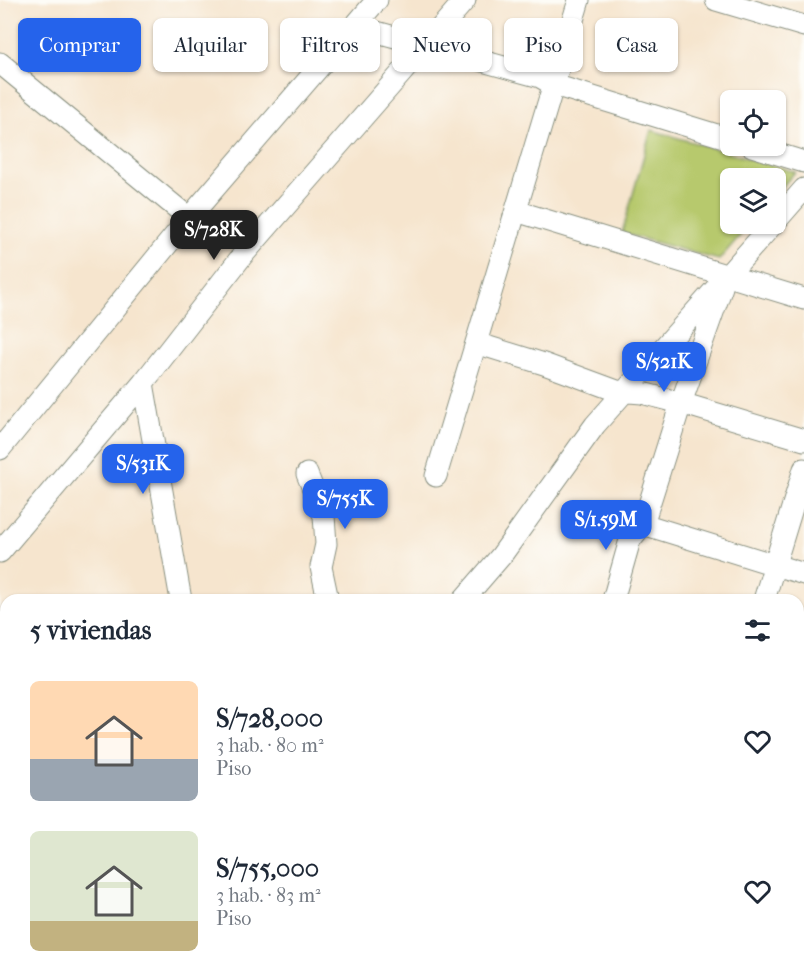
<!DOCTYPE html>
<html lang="es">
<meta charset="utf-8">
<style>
:root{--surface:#fff;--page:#f2f2f3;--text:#1f2937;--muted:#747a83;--accent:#2563eb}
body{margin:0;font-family:"IM FELL French Canon",serif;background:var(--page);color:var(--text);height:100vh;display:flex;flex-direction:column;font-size:22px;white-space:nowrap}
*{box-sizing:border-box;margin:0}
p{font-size:20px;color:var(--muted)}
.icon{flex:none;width:33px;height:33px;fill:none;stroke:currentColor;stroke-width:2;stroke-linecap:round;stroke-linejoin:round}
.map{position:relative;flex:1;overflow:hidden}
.details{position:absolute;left:0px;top:594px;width:804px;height:384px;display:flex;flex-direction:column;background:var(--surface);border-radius:18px 18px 0 0;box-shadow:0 2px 4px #0004}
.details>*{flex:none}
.top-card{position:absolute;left:18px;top:18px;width:768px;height:54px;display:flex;gap:12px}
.fabs{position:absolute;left:720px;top:90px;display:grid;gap:12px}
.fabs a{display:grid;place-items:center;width:66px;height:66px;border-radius:9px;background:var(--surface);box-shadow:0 2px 4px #0004;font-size:30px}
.price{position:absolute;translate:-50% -51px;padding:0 14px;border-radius:12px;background:var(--accent);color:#fff;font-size:20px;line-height:39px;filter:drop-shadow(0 2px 3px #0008)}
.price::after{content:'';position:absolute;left:50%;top:36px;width:18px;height:14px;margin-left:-9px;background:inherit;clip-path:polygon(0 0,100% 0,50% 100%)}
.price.on{background:#222;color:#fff}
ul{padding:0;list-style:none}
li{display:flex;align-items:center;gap:18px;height:150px;padding:0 30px}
li span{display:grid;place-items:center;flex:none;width:168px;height:120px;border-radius:9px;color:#555}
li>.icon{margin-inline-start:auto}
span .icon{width:72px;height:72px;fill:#fffc;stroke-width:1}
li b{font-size:26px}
h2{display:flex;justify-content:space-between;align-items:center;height:72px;padding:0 30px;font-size:26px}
.tag{padding:0 21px;border-radius:9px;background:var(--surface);box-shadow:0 2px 4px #0004;font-size:21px;line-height:54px}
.tag.on{background:var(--accent);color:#fff}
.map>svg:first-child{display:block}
</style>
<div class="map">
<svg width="804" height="978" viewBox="0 0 804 978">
<rect width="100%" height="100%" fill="#fdfcf7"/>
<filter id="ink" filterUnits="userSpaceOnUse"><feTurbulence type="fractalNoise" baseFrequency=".0167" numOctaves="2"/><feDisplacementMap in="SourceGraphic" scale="12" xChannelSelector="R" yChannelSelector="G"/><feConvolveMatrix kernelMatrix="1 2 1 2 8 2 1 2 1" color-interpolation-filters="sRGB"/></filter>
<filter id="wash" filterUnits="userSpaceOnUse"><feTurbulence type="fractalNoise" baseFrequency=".008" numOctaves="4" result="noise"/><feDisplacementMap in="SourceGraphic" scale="24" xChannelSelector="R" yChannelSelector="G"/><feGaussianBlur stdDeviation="1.35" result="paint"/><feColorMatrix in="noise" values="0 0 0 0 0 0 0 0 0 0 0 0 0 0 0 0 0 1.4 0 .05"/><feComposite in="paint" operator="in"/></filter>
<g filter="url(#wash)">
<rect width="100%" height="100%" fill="#f6e5ce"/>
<path fill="#b7c96d" stroke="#6b8350" stroke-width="1.5" d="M 651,130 L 795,172 L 776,194 L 776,178 L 730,178 L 730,224 L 750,224 L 719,260 L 622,233 Z"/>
</g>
<g filter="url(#ink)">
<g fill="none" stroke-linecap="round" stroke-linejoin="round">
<g stroke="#8a9181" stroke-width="23">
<path id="minor" d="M 716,0 L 804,26
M 355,26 L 540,77 L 554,85 L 730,139
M 0,63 L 189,218
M 752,146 L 804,162
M 516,211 L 804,299
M 776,221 L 804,189
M 476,343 L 544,364 L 617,391 L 642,393 L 681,403 L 804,440
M 143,383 L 181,600
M 0,449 L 189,218 L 377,0
M 307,474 L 324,516 L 326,544 L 321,567 L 328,600
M 436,476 L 579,0
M 643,524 L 804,574
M 0,552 L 143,383 L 242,256 L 465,0
M 463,600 L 501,556 L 595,425 L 773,224
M 613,600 L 630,540 L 643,524 L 681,403 L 722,287
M 764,600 L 804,469
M 798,708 L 804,710
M 798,848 L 804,850
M 0,852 L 6,845
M 0,956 L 6,962
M 17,972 L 24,978
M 756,972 L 775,978
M 138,978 L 143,972
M 508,978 L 510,972
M 649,978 L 651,972"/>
</g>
<use href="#minor" stroke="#fff" stroke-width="21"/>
</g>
</g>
</svg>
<div class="fabs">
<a><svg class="icon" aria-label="locate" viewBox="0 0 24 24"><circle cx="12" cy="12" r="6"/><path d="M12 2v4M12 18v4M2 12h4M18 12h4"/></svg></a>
<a><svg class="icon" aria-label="layers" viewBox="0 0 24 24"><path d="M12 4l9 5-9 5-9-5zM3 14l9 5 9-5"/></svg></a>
</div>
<b class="price on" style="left:214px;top:261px">S/728K</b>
<b class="price" style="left:664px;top:393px">S/521K</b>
<b class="price" style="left:143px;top:495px">S/531K</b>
<b class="price" style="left:345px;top:530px">S/755K</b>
<b class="price" style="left:606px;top:551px">S/1.59M</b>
<div class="top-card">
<a class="tag on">Comprar</a>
<a class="tag">Alquilar</a>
<a class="tag">Filtros</a>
<a class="tag">Nuevo</a>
<a class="tag">Piso</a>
<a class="tag">Casa</a>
</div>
<section class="details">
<h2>5 viviendas<svg class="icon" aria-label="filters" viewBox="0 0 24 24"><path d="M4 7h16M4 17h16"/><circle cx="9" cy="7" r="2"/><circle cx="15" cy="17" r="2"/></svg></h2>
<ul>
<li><span style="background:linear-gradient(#ffd9b3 65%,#9aa5b1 0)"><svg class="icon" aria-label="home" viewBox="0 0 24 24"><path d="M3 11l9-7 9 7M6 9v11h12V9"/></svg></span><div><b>S/728,000</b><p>3 hab. · 80 m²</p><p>Piso</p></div><svg class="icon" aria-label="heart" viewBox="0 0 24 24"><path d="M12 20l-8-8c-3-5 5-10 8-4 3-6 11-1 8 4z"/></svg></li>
<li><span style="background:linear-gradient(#dfe7d0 75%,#c2b280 0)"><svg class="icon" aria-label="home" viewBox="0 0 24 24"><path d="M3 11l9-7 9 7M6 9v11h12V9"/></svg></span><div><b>S/755,000</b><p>3 hab. · 83 m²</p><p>Piso</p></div><svg class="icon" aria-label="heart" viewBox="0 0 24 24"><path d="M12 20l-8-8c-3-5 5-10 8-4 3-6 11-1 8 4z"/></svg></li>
</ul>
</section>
</div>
